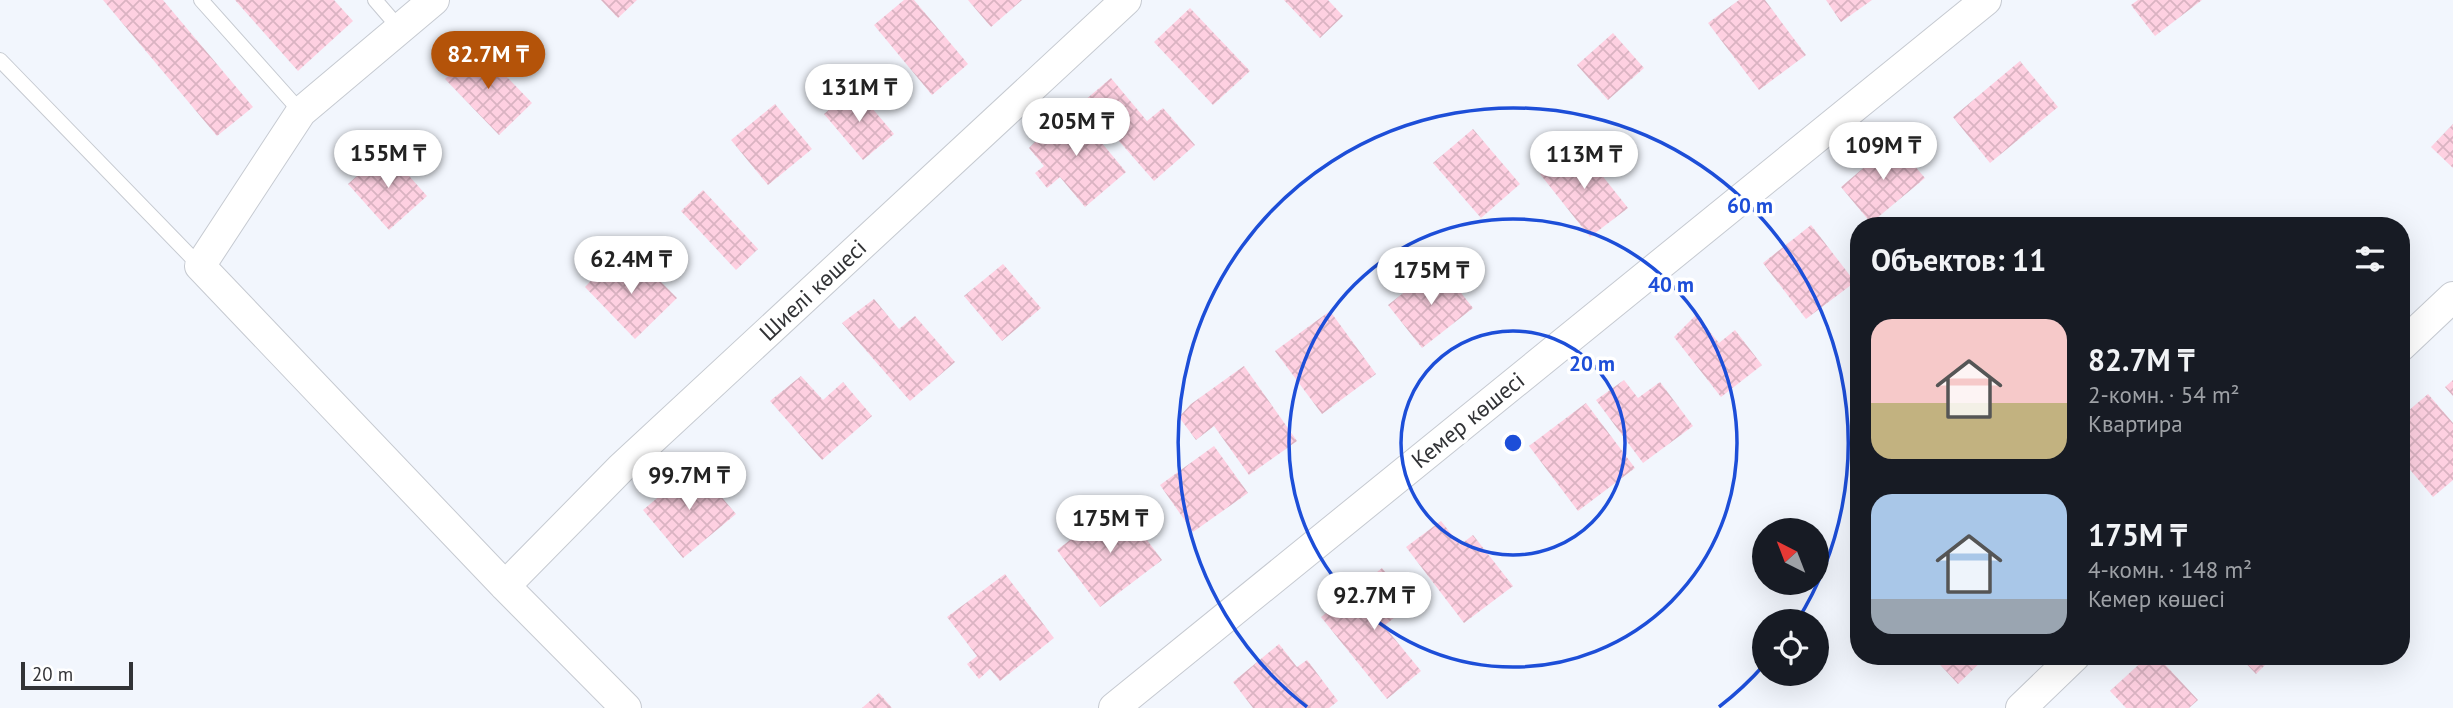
<!DOCTYPE html>
<html lang="ru">
<meta charset="utf-8">
<style>
:root{--surface:#171b24;--page:#20242c;--text:#f1f3f6;--muted:#9ea1a6;--accent:#b45309}
body{margin:0;font-family:"PT Sans",sans-serif;background:var(--page);color:var(--text);height:100vh;display:flex;flex-direction:column;font-size:26px;white-space:nowrap}
*{box-sizing:border-box;margin:0}
p{font-size:23px;color:var(--muted)}
.icon{flex:none;width:38px;height:38px;fill:none;stroke:currentColor;stroke-width:2;stroke-linecap:round;stroke-linejoin:round}
.map{position:relative;flex:1;overflow:hidden}
.sheet{position:absolute;left:1850px;top:217px;width:560px;height:448px;display:flex;flex-direction:column;background:var(--surface);border-radius:28px;box-shadow:0 7px 28px #0002}
.sheet>*{flex:none}
.needle{width:46px;rotate:318deg}
.controls{position:absolute;left:1752px;top:518px;display:grid;gap:14px}
.controls a{display:grid;place-items:center;width:77px;height:77px;border-radius:50%;background:var(--surface);box-shadow:0 7px 28px #0002;font-size:35px}
.scale{position:absolute;left:21px;bottom:18px;width:112px;box-sizing:border-box;padding-left:7px;border:4px solid #323336;border-top:0;font-size:19px;line-height:24px;white-space:nowrap;color:#323336;-webkit-text-stroke:5px #fff;paint-order:stroke}
.price{position:absolute;translate:-50% -60px;padding:0 16px;border-radius:24px;background:#fff;color:#222;font-size:23px;line-height:46px;filter:drop-shadow(0 2px 4px #0008)}
.price::after{content:'';position:absolute;left:50%;top:42px;width:21px;height:16px;margin-left:-10px;background:inherit;clip-path:polygon(0 0,100% 0,50% 100%)}
.price.selected{background:var(--accent);color:#fff}
ul{padding:0;list-style:none}
li{display:flex;align-items:center;gap:21px;height:175px;padding:0 21px}
li span{display:grid;place-items:center;flex:none;width:196px;height:140px;border-radius:21px;color:#555}
li>.icon{margin-inline-start:auto}
span .icon{width:84px;height:84px;fill:#fffc;stroke-width:1}
li b{font-size:30px}
h2{display:flex;justify-content:space-between;align-items:center;height:84px;padding:0 21px;font-size:30px}
.map>svg:first-child{display:block}
</style>
<div class="map">
<svg width="2453" height="708" viewBox="0 0 2453 708">
<defs>
<pattern id="building-cross-hatch" width="8" height="8" patternUnits="userSpaceOnUse" patternTransform="scale(1.75)"><rect width="8" height="8" fill="#fed0e1"/><path d="M0 0l8 8M0 8l8-8" fill="none" stroke="#dab3c2"/></pattern>
</defs>
<rect width="100%" height="100%" fill="#f2f6fd"/>
<path fill="url(#building-cross-hatch)" d="M 103,0 L 163,0 L 253,107 L 217,136 Z
M 235,0 L 334,0 L 353,21 L 298,71 Z
M 601,0 L 637,0 L 618,18 Z
M 904,0 L 914,0 L 968,64 L 932,95 L 874,25 Z
M 968,0 L 1022,0 L 991,27 Z
M 1284,0 L 1328,0 L 1343,16 L 1320,38 Z
M 1739,0 L 1765,0 L 1806,55 L 1759,90 L 1708,23 Z
M 1826,0 L 1872,0 L 1841,22 Z
M 2138,0 L 2202,0 L 2155,36 L 2131,5 Z
M 1190,8 L 1250,71 L 1213,105 L 1154,42 Z
M 1613,33 L 1644,68 L 1608,100 L 1577,65 Z
M 478,47 L 532,103 L 499,135 L 445,79 Z
M 2020,61 L 2058,107 L 1990,163 L 1953,117 Z
M 1111,78 L 1147,121 L 1163,108 L 1195,145 L 1154,181 L 1084,101 Z
M 855,88 L 894,134 L 863,160 L 824,114 Z
M 775,104 L 812,149 L 768,185 L 731,140 Z
M 1071,106 L 1126,172 L 1085,207 L 1060,177 L 1047,188 L 1035,173 L 1044,166 L 1029,148 Z
M 2453,124 L 2453,168 L 2431,147 Z
M 1473,129 L 1520,184 L 1481,218 L 1433,163 Z
M 1894,142 L 1925,178 L 1871,223 L 1841,187 Z
M 1577,144 L 1628,208 L 1590,237 L 1540,174 Z
M 386,150 L 427,196 L 389,230 L 348,184 Z
M 703,190 L 758,249 L 736,270 L 681,211 Z
M 1811,225 L 1855,282 L 1806,319 L 1763,263 Z
M 640,261 L 677,298 L 635,339 L 585,287 L 609,262 L 622,277 Z
M 1003,264 L 1041,308 L 1002,341 L 964,296 Z
M 1439,265 L 1473,308 L 1422,348 L 1388,305 Z
M 874,299 L 899,329 L 915,316 L 955,362 L 910,401 L 842,323 Z
M 1330,311 L 1376,374 L 1322,414 L 1275,351 Z
M 1696,315 L 1719,343 L 1735,330 L 1762,365 L 1721,397 L 1674,337 Z
M 1244,366 L 1297,441 L 1249,475 L 1214,426 L 1196,440 L 1179,417 L 1191,404 Z
M 801,376 L 823,400 L 843,382 L 872,416 L 822,460 L 770,401 Z
M 1624,380 L 1638,398 L 1660,382 L 1693,426 L 1643,463 L 1596,400 Z
M 2453,380 L 2453,396 L 2445,387 Z
M 2428,394 L 2453,423 L 2453,480 L 2433,497 L 2401,459 L 2401,417 Z
M 1586,403 L 1635,468 L 1578,511 L 1529,446 Z
M 1214,446 L 1248,493 L 1193,532 L 1160,485 Z
M 695,466 L 736,514 L 683,558 L 643,510 Z
M 1119,503 L 1162,560 L 1100,607 L 1057,550 Z
M 1441,521 L 1460,545 L 1473,535 L 1513,586 L 1464,623 L 1406,547 Z
M 1382,568 L 1411,604 L 1384,626 L 1421,671 L 1387,699 L 1321,617 Z
M 1005,574 L 1054,638 L 1000,681 L 990,669 L 979,679 L 967,664 L 977,656 L 947,617 Z
M 1279,644 L 1297,667 L 1307,660 L 1338,701 L 1329,708 L 1253,708 L 1233,682 Z
M 1932,656 L 1987,656 L 1958,684 Z
M 2148,656 L 2157,656 L 2198,700 L 2189,708 L 2126,708 L 2110,691 Z
M 2239,656 L 2274,656 L 2256,674 Z
M 879,693 L 892,708 L 862,708 Z"/>
<g fill="none" stroke-linecap="round" stroke-linejoin="round">
<g stroke="#c6cad1" stroke-width="16">
<path id="lane" d="M 201,0 L 301,112
M 375,0 L 400,29
M 0,60 L 200,266"/>
</g>
<g stroke="#c6cad1" stroke-width="32">
<path id="street" d="M 434,0 L 301,112 L 200,266 L 505,586 L 626,708
M 2401,346 L 2453,297
M 505,586 L 621,468 L 1126,0
M 1114,708 L 1986,0
M 2021,708 L 2075,656"/>
</g>
<use href="#lane" stroke="#fff" stroke-width="14"/>
<use href="#street" stroke="#fff" stroke-width="30"/>
</g>
<g fill="none" stroke="#1d4ed8" stroke-width="3.5">
<circle cx="1513" cy="443" r="112"/>
<circle cx="1513" cy="443" r="224"/>
<path d="M1764 665A335 335 0 0 1 1719 707M1307 707A335 335 0 1 1 1797 621"/>
</g>
<g text-anchor="middle" stroke-width="7" stroke-linejoin="round" paint-order="stroke">
<g font-size="23" fill="#323336" stroke="#fff">
<text transform="translate(813 290) rotate(-43)" y="8">Шиелі көшесі</text>
<text transform="translate(1468 420) rotate(-39)" y="8">Кемер көшесі</text>
</g>
</g>
<circle cx="1513" cy="443" r="10" fill="#1d4ed8" stroke="#fff" stroke-width="3.5"/>
<g font-size="21" text-anchor="middle" font-weight="bold" fill="#1d4ed8" stroke="#fff" stroke-width="7" stroke-linejoin="round" paint-order="stroke">
<text x="1750" y="213">60 m</text>
<text x="1671" y="292">40 m</text>
<text x="1592" y="371">20 m</text>
</g>
</svg>
<div class="controls">
<a><svg class="needle" viewBox="-14 -14 28 28"><path d="M0-13l5 13h-10z" fill="#e53935"/><path d="M0 13l5-13h-10z" fill="#9ea1a6"/></svg></a>
<a><svg class="icon" aria-label="locate" viewBox="0 0 24 24"><circle cx="12" cy="12" r="6"/><path d="M12 2v4M12 18v4M2 12h4M18 12h4"/></svg></a>
</div>
<div class="scale">20 m</div>
<b class="price selected" style="left:488px;top:91px">82.7M ₸</b>
<b class="price" style="left:859px;top:124px">131M ₸</b>
<b class="price" style="left:1076px;top:158px">205M ₸</b>
<b class="price" style="left:1883px;top:182px">109M ₸</b>
<b class="price" style="left:388px;top:190px">155M ₸</b>
<b class="price" style="left:1584px;top:191px">113M ₸</b>
<b class="price" style="left:631px;top:296px">62.4M ₸</b>
<b class="price" style="left:1431px;top:307px">175M ₸</b>
<b class="price" style="left:689px;top:512px">99.7M ₸</b>
<b class="price" style="left:1110px;top:555px">175M ₸</b>
<b class="price" style="left:1374px;top:632px">92.7M ₸</b>
<section class="sheet">
<h2>Объектов: 11<svg class="icon" aria-label="filters" viewBox="0 0 24 24"><path d="M4 7h16M4 17h16"/><circle cx="9" cy="7" r="2"/><circle cx="15" cy="17" r="2"/></svg></h2>
<ul>
<li><span style="background:linear-gradient(#f6c9c9 60%,#c2b280 0)"><svg class="icon" aria-label="home" viewBox="0 0 24 24"><path d="M3 11l9-7 9 7M6 9v11h12V9"/></svg></span><div><b>82.7M ₸</b><p>2-комн. · 54 m²</p><p>Квартира</p></div></li>
<li><span style="background:linear-gradient(#a9c7e8 75%,#9aa5b1 0)"><svg class="icon" aria-label="home" viewBox="0 0 24 24"><path d="M3 11l9-7 9 7M6 9v11h12V9"/></svg></span><div><b>175M ₸</b><p>4-комн. · 148 m²</p><p>Кемер көшесі</p></div></li>
</ul>
</section>
</div>
